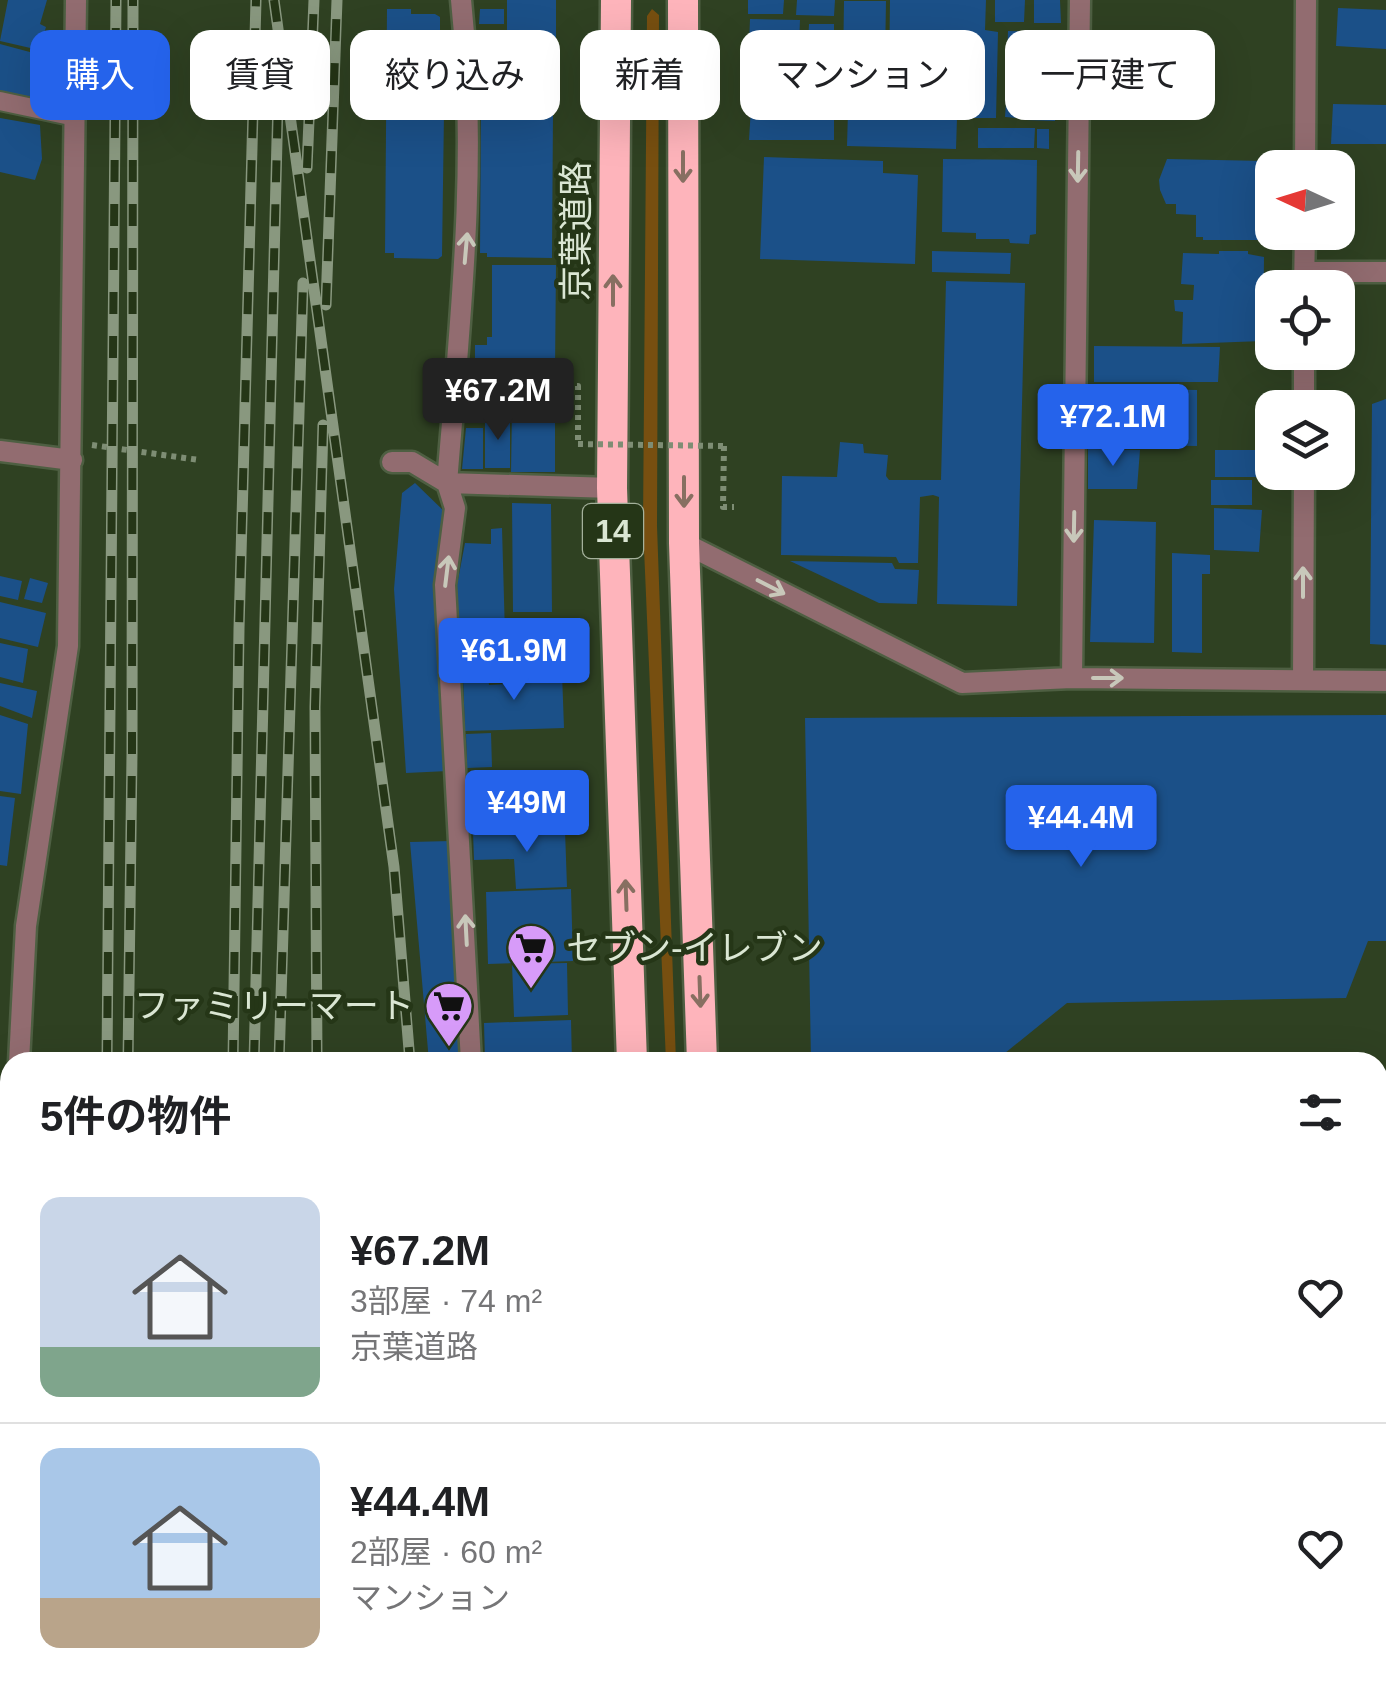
<!DOCTYPE html>
<html lang="ja">
<meta charset="utf-8">
<style>
:root{--surface:#fff;--page:#f6f6f6;--text:#202124;--muted:#757577;--line:#e0e0e0;--accent:#2563eb}
body{margin:0;font-family:Helvetica,"Noto Sans JP",sans-serif;background:var(--page);color:var(--text);height:100vh;display:flex;flex-direction:column;font-size:38px;white-space:nowrap}
*{box-sizing:border-box;margin:0}
p{font-size:32px;color:var(--muted)}
.icon{flex:none;width:55px;height:55px;fill:none;stroke:currentColor;stroke-width:2;stroke-linecap:round;stroke-linejoin:round}
.map{position:relative;flex:1;overflow:hidden}
.sheet{position:absolute;left:0px;top:1052px;width:1388px;height:642px;display:flex;flex-direction:column;background:var(--surface);border-radius:30px 30px 0 0;box-shadow:0 10px 40px #0002}
.sheet>*{flex:none}
.banner{position:absolute;left:30px;top:30px;width:1328px;height:90px;display:flex;gap:20px}
.needle{width:65px;rotate:274deg}
.tools{position:absolute;left:1255px;top:150px;display:grid;gap:20px}
.tools a{display:grid;place-items:center;width:100px;height:100px;border-radius:20px;background:var(--surface);box-shadow:0 10px 40px #0002;font-size:50px}
.price{position:absolute;translate:-50% -85px;padding:0 22px;border-radius:10px;background:var(--accent);color:#fff;font-size:32px;line-height:65px;filter:drop-shadow(0 2px 5px #0008)}
.price::after{content:'';position:absolute;left:50%;top:60px;width:30px;height:22px;margin-left:-15px;background:inherit;clip-path:polygon(0 0,100% 0,50% 100%)}
.price.current{background:#222;color:#fff}
ul{padding:0;list-style:none}
li{display:flex;align-items:center;gap:30px;height:250px;padding:0 40px}
li+li{border-top:2px solid var(--line)}
li span{display:grid;place-items:center;flex:none;width:280px;height:200px;border-radius:20px;color:#555}
li>.icon{margin-inline-start:auto}
span .icon{width:120px;height:120px;fill:#fffc;stroke-width:1}
li b{font-size:42px}
h2{display:flex;justify-content:space-between;align-items:center;height:120px;padding:0 40px;font-size:42px}
.tag{padding:0 35px;border-radius:20px;background:var(--surface);box-shadow:0 10px 40px #0002;font-size:35px;line-height:90px}
.tag.current{background:var(--accent);color:#fff}
.map>svg:first-child{display:block}
</style>
<div class="map">
<svg width="1386" height="1693" viewBox="0 0 1386 1693">
<rect width="100%" height="100%" fill="#2f4122"/>
<path fill="#774f10" d="M 652,9 L 659,15 L 657,526 L 676,1062 L 666,1062 L 643,525 L 647,16 Z
M 1378,1486 L 1386,1486 L 1386,1674 L 1378,1673 Z"/>
<path fill="#1b5088" d="M 8,0 L 47,0 L 40,24 L 46,27 L 39,50 L 0,41 Z
M 507,0 L 556,0 L 556,97 L 484,97 L 484,71 L 490,71 L 490,65 L 507,64 Z
M 748,0 L 784,0 L 783,14 L 748,14 Z
M 797,0 L 835,0 L 834,16 L 796,15 Z
M 890,0 L 986,0 L 985,30 L 998,32 L 996,118 L 957,118 L 956,149 L 847,146 L 849,76 L 889,75 Z
M 995,0 L 1025,0 L 1024,22 L 995,22 Z
M 1034,0 L 1060,0 L 1061,23 L 1034,23 Z
M 844,1 L 886,1 L 885,60 L 869,61 L 868,69 L 843,68 Z
M 1338,8 L 1386,10 L 1386,49 L 1336,46 Z
M 387,9 L 411,9 L 411,14 L 435,14 L 440,17 L 440,39 L 445,40 L 442,256 L 438,259 L 394,258 L 394,253 L 385,253 Z
M 480,9 L 504,9 L 504,24 L 479,24 Z
M 750,19 L 800,20 L 799,45 L 749,44 Z
M 809,24 L 834,24 L 834,44 L 808,44 Z
M 1008,31 L 1057,32 L 1057,91 L 1006,89 Z
M 0,44 L 41,55 L 44,78 L 39,102 L 0,92 Z
M 754,59 L 834,59 L 834,140 L 749,140 Z
M 1026,100 L 1056,101 L 1055,121 L 1026,120 Z
M 1006,103 L 1018,103 L 1018,118 L 1005,117 Z
M 1333,104 L 1386,105 L 1386,144 L 1331,144 Z
M 481,105 L 547,106 L 553,112 L 552,258 L 487,257 L 487,253 L 480,253 Z
M 0,118 L 40,125 L 42,159 L 35,180 L 0,172 Z
M 978,128 L 1035,128 L 1034,148 L 978,148 Z
M 1037,129 L 1049,129 L 1049,149 L 1037,148 Z
M 764,157 L 883,161 L 883,173 L 918,175 L 915,264 L 760,259 Z
M 943,159 L 1037,160 L 1036,234 L 1030,235 L 1029,244 L 1010,243 L 1009,239 L 976,239 L 976,233 L 942,232 Z
M 1167,159 L 1266,161 L 1264,237 L 1260,237 L 1260,240 L 1203,240 L 1203,237 L 1196,237 L 1196,215 L 1176,214 L 1176,204 L 1166,204 L 1160,190 L 1159,180 Z
M 932,251 L 1011,253 L 1010,274 L 932,272 Z
M 1219,251 L 1248,251 L 1248,254 L 1264,257 L 1263,341 L 1182,344 L 1183,312 L 1175,311 L 1174,300 L 1193,300 L 1194,285 L 1181,284 L 1183,253 L 1219,254 Z
M 492,265 L 556,265 L 555,371 L 475,371 L 475,345 L 487,345 L 487,337 L 492,337 Z
M 946,281 L 1025,283 L 1017,606 L 937,604 L 939,497 L 933,495 L 920,497 L 918,563 L 899,563 L 896,557 L 781,555 L 782,476 L 837,477 L 840,442 L 863,444 L 864,453 L 888,455 L 886,476 L 889,480 L 941,480 Z
M 1094,346 L 1220,347 L 1218,382 L 1094,382 Z
M 470,374 L 503,374 L 503,414 L 469,413 Z
M 511,375 L 556,375 L 556,406 L 511,406 Z
M 1112,388 L 1197,390 L 1197,446 L 1142,445 L 1142,434 L 1112,433 Z
M 1386,399 L 1386,645 L 1370,644 L 1372,404 Z
M 512,411 L 555,411 L 555,472 L 511,472 Z
M 485,417 L 510,417 L 510,468 L 485,468 Z
M 466,428 L 483,428 L 483,469 L 462,469 Z
M 1088,449 L 1140,450 L 1137,489 L 1088,489 Z
M 1215,450 L 1261,450 L 1262,477 L 1215,477 Z
M 1211,480 L 1252,480 L 1252,505 L 1211,505 Z
M 415,483 L 447,514 L 448,771 L 406,773 L 394,589 L 402,493 Z
M 512,503 L 551,504 L 552,612 L 513,612 Z
M 1214,508 L 1262,510 L 1259,552 L 1214,550 Z
M 1094,520 L 1156,522 L 1154,643 L 1090,642 Z
M 502,528 L 506,670 L 459,672 L 457,585 L 465,543 L 491,544 L 491,529 Z
M 1172,553 L 1210,555 L 1210,574 L 1202,574 L 1202,653 L 1172,652 Z
M 790,561 L 892,563 L 895,569 L 919,570 L 917,604 L 879,603 Z
M 0,576 L 22,581 L 18,600 L 0,596 Z
M 30,578 L 48,583 L 42,603 L 24,599 Z
M 0,602 L 46,613 L 38,647 L 0,638 Z
M 550,621 L 551,668 L 509,670 L 507,623 Z
M 0,643 L 28,649 L 23,683 L 0,677 Z
M 562,673 L 564,728 L 465,731 L 463,676 L 488,675 L 489,685 L 525,683 L 524,674 Z
M 0,683 L 37,691 L 32,718 L 0,706 Z
M 0,715 L 28,724 L 21,794 L 0,791 Z
M 1386,715 L 1386,941 L 1368,941 L 1346,998 L 1067,1003 L 994,1062 L 811,1062 L 805,718 Z
M 491,733 L 492,767 L 467,768 L 466,734 Z
M 498,776 L 499,829 L 470,830 L 469,777 Z
M 0,796 L 15,798 L 7,866 L 0,865 Z
M 565,830 L 567,887 L 516,889 L 514,859 L 474,860 L 473,832 Z
M 451,841 L 463,1062 L 429,1062 L 410,842 Z
M 571,889 L 573,961 L 488,964 L 486,892 Z
M 567,963 L 568,1015 L 514,1017 L 512,964 Z
M 571,1020 L 572,1062 L 485,1062 L 484,1023 Z
M 1378,1079 L 1386,1079 L 1386,1191 L 1378,1191 Z
M 10,1262 L 10,1685 L 58,1685 L 58,1693 L 0,1693 L 0,1292 Z
M 473,1685 L 499,1685 L 499,1693 L 473,1693 Z
M 521,1685 L 578,1685 L 578,1693 L 521,1693 Z
M 1038,1685 L 1105,1685 L 1104,1693 L 1037,1693 Z
M 1111,1685 L 1222,1685 L 1222,1693 L 1110,1693 Z"/>
<g fill="none" stroke-linecap="round" stroke-linejoin="round">
<g stroke="#4e5f42" stroke-width="22">
<path id="lane" d="M 0,101 L 75,117"/>
</g>
<g stroke="#4e5f42" stroke-width="25">
<path id="street" d="M 461,0 C 478,161 460,322 447,483 L 455,508 L 445,585 L 471,1062
M 1305,168 L 1306,0
M 1304,272 L 1386,272
M 1304,288 L 1305,232
M 1304,408 L 1304,352
M 0,451 L 72,460
M 392,462 L 412,462 L 447,483 L 612,488
M 684,543 L 962,683 L 1072,678 L 1386,681
M 1072,678 L 1080,0
M 1303,680 L 1304,472
M 19,1062 L 26,926 L 68,646 L 76,0
M 0,1156 L 10,1126
M 1378,1263 L 1386,1263
M 1378,1321 L 1386,1321
M 1378,1474 L 1386,1474
M 1378,1684 L 1386,1684
M 505,1693 L 506,1685
M 967,1693 L 967,1685"/>
</g>
<g stroke="#4e5f42" stroke-width="25">
<path id="secondary" d="M 1253,1693 L 1253,1685"/>
</g>
<g stroke="#4e5f42" stroke-width="35">
<path id="highway" d="M 616,0 L 612,488 L 632,1062
M 683,0 L 684,543 L 702,1062
M 641,1685 L 641,1693
M 709,1693 L 709,1685"/>
</g>
<path stroke="#7e8d74" stroke-width="6" stroke-dasharray="5 5" stroke-linecap="butt" d="M 567,386 L 578,386 L 578,444
M 92,445 L 199,460
M 724,446 L 723,507 L 734,507
M 116,1693 L 116,1685"/>
<use href="#lane" stroke="#926c70" stroke-width="18"/>
<use href="#street" stroke="#926c70" stroke-width="20"/>
<use href="#secondary" stroke="#c2878d" stroke-width="20"/>
<use href="#highway" stroke="#feb4bb" stroke-width="30"/>
<g stroke="#89987f" stroke-width="11">
<path id="rail" d="M 274,0 L 394,867 L 410,1062
M 307,168 L 314,0
M 326,305 L 337,0
M 107,1062 L 116,0
M 128,1062 L 132,754 L 133,0
M 233,1062 L 239,629 L 256,0
M 254,1062 L 278,100
M 279,1062 L 303,283
M 317,1062 L 315,707 L 323,425
M 326,1685 L 326,1693
M 84,1693 L 84,1685
M 140,1693 L 140,1685
M 225,1693 L 225,1685
M 245,1693 L 246,1685
M 268,1693 L 268,1685
M 409,1693 L 409,1685"/>
</g>
<use href="#rail" stroke="#253617" stroke-width="8" stroke-dasharray="22" stroke-linecap="butt"/>
<path stroke="#7e8d74" stroke-width="6" stroke-dasharray="5 5" stroke-linecap="butt" d="M 578,444 L 724,446"/>
</g>
<defs><path id="oneway-shaft" d="M-6 0H5M1.5-3L5.5 0L1.5 3" fill="none" stroke-width="1.6" stroke-linecap="round" stroke-linejoin="round" transform="scale(2.5)"/></defs>
<g stroke="#876f61">
<use href="#oneway-shaft" transform="translate(683 167) rotate(90)"/>
<use href="#oneway-shaft" transform="translate(613 290) rotate(-90)"/>
<use href="#oneway-shaft" transform="translate(684 492) rotate(90)"/>
<use href="#oneway-shaft" transform="translate(626 895) rotate(-92)"/>
<use href="#oneway-shaft" transform="translate(700 992) rotate(88)"/>
</g>
<g stroke="#c8c8ba">
<use href="#oneway-shaft" transform="translate(1078 167) rotate(91)"/>
<use href="#oneway-shaft" transform="translate(466 248) rotate(-85)"/>
<use href="#oneway-shaft" transform="translate(1074 527) rotate(91)"/>
<use href="#oneway-shaft" transform="translate(447 571) rotate(-83)"/>
<use href="#oneway-shaft" transform="translate(1303 582) rotate(-90)"/>
<use href="#oneway-shaft" transform="translate(771 587) rotate(27)"/>
<use href="#oneway-shaft" transform="translate(1108 678)"/>
<use href="#oneway-shaft" transform="translate(466 930) rotate(-93)"/>
</g>
<defs>
<g id="supermarket-pin" transform="scale(2.5)"><path d="M0 17L-7.5 6A9.5 9.5 0 1 1 7.5 6Z" fill="#d79bf9" stroke="#253617"/><path d="M-6-5.5h2.5l.6 2H6L4.5 2H-2.5L-4.4-4H-6ZM-1.5 3.2a1.3 1.3 0 1 0 .1 0ZM3 3.2a1.3 1.3 0 1 0 .1 0Z" fill="#111"/></g>
</defs>
<g fill-rule="evenodd">
<use href="#supermarket-pin" x="531" y="948"/>
<use href="#supermarket-pin" x="449" y="1006"/>
</g>
<g text-anchor="middle" stroke-width="9" stroke-linejoin="round" paint-order="stroke">
<rect fill="#253617" stroke="#a4b19b" stroke-width="2.5" x="583" y="504" width="60" height="54" rx="8"/>
<g font-size="32" font-weight="bold" fill="#dae6d3">
<text x="613" y="542">14</text>
</g>
<g font-size="35" fill="#dae6d3" stroke="#253617">
<text transform="translate(576 231) rotate(-90)" y="12">京葉道路</text>
</g>
<g font-size="35" fill="#dae6d3" stroke="#253617" text-anchor="start">
<text x="566" y="960">セブン-イレブン</text>
<text x="414" y="1018" text-anchor="end">ファミリーマート</text>
</g>
</g>
</svg>
<div class="tools">
<a><svg class="needle" viewBox="-14 -14 28 28"><path d="M0-13l5 13h-10z" fill="#e53935"/><path d="M0 13l5-13h-10z" fill="#757577"/></svg></a>
<a><svg class="icon" aria-label="locate" viewBox="0 0 24 24"><circle cx="12" cy="12" r="6"/><path d="M12 2v4M12 18v4M2 12h4M18 12h4"/></svg></a>
<a><svg class="icon" aria-label="layers" viewBox="0 0 24 24"><path d="M12 4l9 5-9 5-9-5zM3 14l9 5 9-5"/></svg></a>
</div>
<b class="price current" style="left:498px;top:443px">¥67.2M</b>
<b class="price" style="left:1113px;top:469px">¥72.1M</b>
<b class="price" style="left:514px;top:703px">¥61.9M</b>
<b class="price" style="left:527px;top:855px">¥49M</b>
<b class="price" style="left:1081px;top:870px">¥44.4M</b>
<div class="banner">
<a class="tag current">購入</a>
<a class="tag">賃貸</a>
<a class="tag">絞り込み</a>
<a class="tag">新着</a>
<a class="tag">マンション</a>
<a class="tag">一戸建て</a>
</div>
<section class="sheet">
<h2>5件の物件<svg class="icon" aria-label="filters" viewBox="0 0 24 24"><path d="M4 7h16M4 17h16"/><circle cx="9" cy="7" r="2"/><circle cx="15" cy="17" r="2"/></svg></h2>
<ul>
<li><span style="background:linear-gradient(#c9d6e8 75%,#7fa58c 0)"><svg class="icon" aria-label="home" viewBox="0 0 24 24"><path d="M3 11l9-7 9 7M6 9v11h12V9"/></svg></span><div><b>¥67.2M</b><p>3部屋 · 74 m²</p><p>京葉道路</p></div><svg class="icon" aria-label="heart" viewBox="0 0 24 24"><path d="M12 20l-8-8c-3-5 5-10 8-4 3-6 11-1 8 4z"/></svg></li>
<li><span style="background:linear-gradient(#a9c7e8 75%,#b9a48a 0)"><svg class="icon" aria-label="home" viewBox="0 0 24 24"><path d="M3 11l9-7 9 7M6 9v11h12V9"/></svg></span><div><b>¥44.4M</b><p>2部屋 · 60 m²</p><p>マンション</p></div><svg class="icon" aria-label="heart" viewBox="0 0 24 24"><path d="M12 20l-8-8c-3-5 5-10 8-4 3-6 11-1 8 4z"/></svg></li>
</ul>
</section>
</div>
